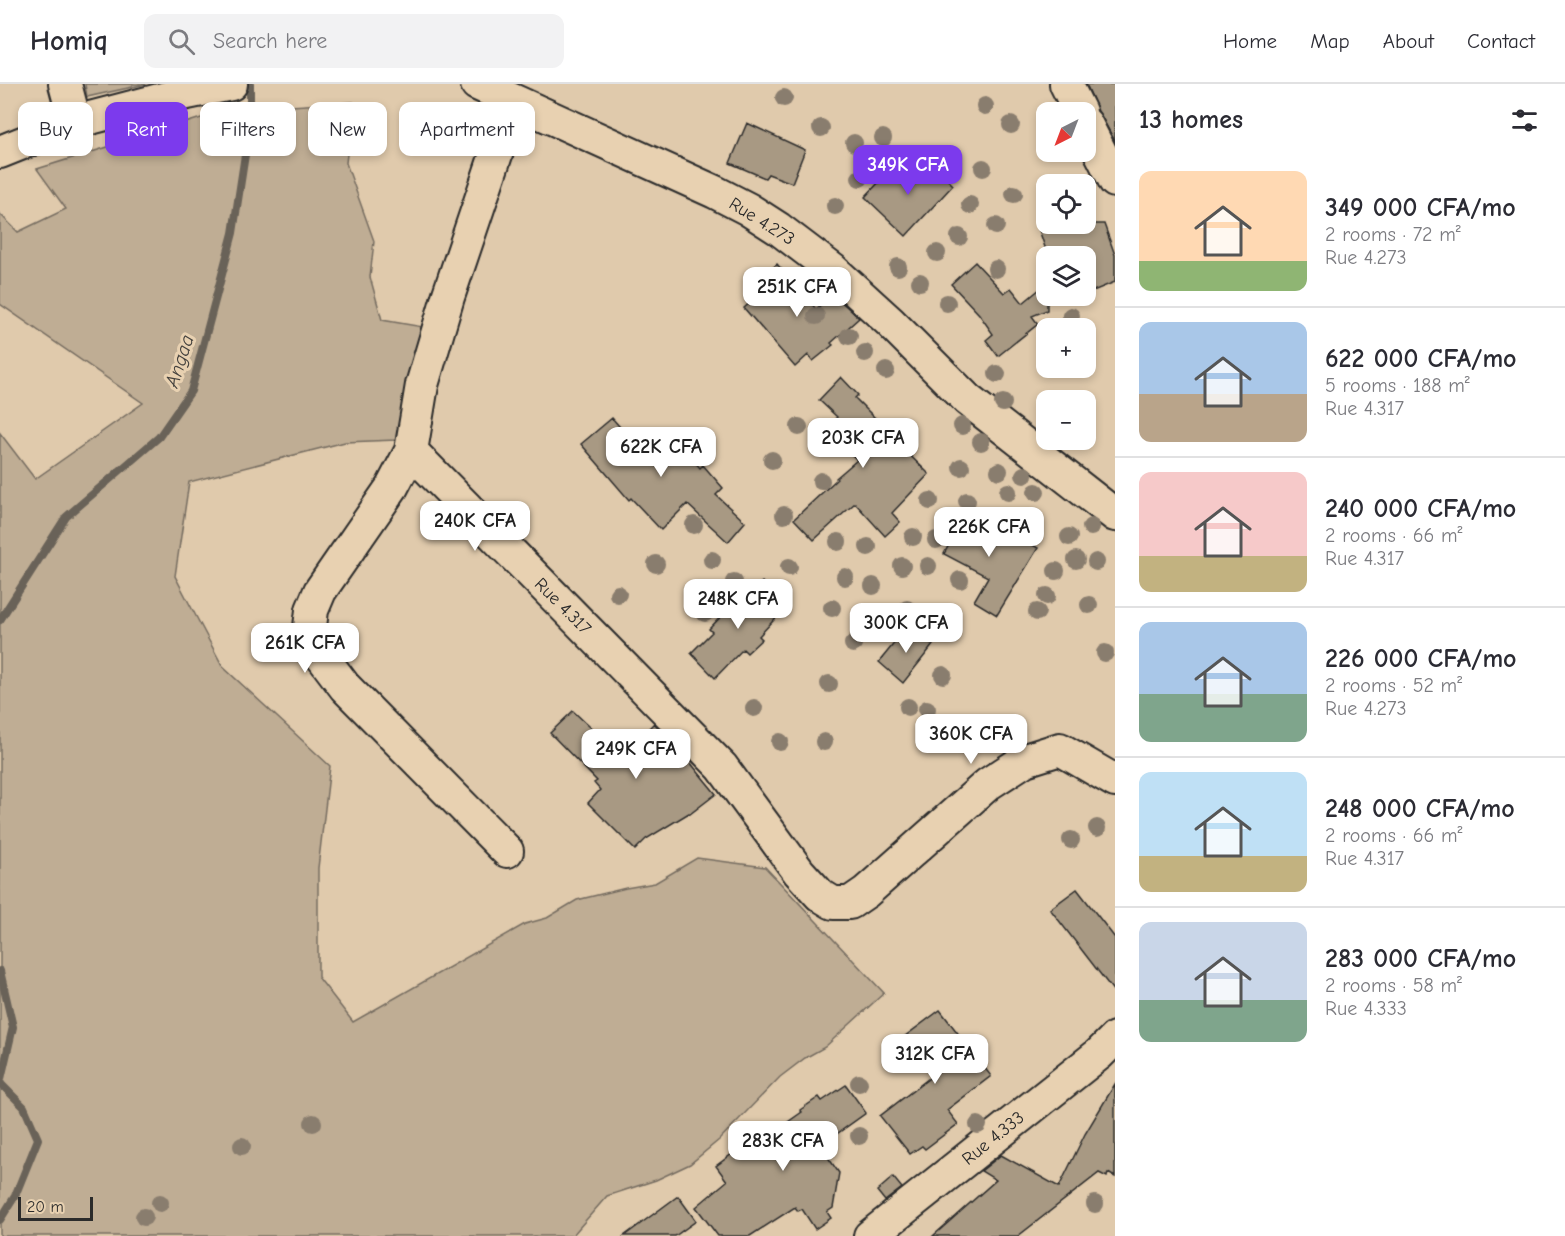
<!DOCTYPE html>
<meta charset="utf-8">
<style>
:root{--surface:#fff;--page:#f2f2f3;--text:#2b2b33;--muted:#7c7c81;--line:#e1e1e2;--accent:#7c3aed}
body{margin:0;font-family:"Comic Neue",sans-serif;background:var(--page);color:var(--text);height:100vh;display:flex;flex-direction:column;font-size:22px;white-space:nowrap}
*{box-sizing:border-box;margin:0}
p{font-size:20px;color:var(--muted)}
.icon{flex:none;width:33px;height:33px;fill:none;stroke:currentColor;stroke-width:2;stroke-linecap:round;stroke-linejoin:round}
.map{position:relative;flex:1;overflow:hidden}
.panel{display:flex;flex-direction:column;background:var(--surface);width:450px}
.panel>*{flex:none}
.banner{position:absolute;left:18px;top:18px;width:570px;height:54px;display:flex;gap:12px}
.needle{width:39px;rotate:222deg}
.controls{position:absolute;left:1036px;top:18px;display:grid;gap:12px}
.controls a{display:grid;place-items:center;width:60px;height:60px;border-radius:12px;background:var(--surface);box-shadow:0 3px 9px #0003;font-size:30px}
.scale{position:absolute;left:18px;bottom:15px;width:75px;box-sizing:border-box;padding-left:6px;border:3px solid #2b2b2b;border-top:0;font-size:16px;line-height:21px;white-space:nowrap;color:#2b2b2b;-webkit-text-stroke:4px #e8d1b1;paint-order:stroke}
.price{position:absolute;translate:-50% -51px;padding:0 14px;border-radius:12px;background:#fff;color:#222;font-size:20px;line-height:39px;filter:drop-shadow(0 2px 3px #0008)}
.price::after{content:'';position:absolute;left:50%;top:36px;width:18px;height:14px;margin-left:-9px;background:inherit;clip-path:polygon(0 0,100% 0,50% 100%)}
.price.on{background:var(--accent);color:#fff}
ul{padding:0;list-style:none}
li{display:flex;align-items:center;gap:18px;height:150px;padding:0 24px}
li+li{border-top:2px solid var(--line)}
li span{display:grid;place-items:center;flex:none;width:168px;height:120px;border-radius:12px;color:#555}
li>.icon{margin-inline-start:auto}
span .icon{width:72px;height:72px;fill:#fffc;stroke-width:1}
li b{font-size:26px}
h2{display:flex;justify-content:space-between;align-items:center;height:72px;padding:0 24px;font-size:26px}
.chip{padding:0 21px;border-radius:12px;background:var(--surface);box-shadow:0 3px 9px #0003;font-size:21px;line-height:54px}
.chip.on{background:var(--accent);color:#fff}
header{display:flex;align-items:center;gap:36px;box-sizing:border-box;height:84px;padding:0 30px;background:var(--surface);border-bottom:2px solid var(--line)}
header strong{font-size:28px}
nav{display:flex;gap:33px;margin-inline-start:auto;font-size:21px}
.search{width:420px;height:54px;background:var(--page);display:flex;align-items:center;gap:15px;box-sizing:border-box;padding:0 21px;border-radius:12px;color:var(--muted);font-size:22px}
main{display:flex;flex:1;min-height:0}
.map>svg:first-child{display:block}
</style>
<header>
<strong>Homiq</strong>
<div class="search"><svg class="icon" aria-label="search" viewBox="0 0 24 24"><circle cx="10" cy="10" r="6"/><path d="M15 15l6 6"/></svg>Search here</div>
<nav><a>Home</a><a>Map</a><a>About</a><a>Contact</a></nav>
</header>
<main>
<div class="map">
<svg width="1115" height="1152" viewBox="0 0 1115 1152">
<rect width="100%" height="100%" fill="#e0caac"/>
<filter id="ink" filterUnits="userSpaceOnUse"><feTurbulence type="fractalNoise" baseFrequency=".0167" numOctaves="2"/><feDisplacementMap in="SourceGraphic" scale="12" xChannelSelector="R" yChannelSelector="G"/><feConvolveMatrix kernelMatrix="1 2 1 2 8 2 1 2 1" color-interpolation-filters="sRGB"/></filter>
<g filter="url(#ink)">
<path fill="#bfad94" stroke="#756c60" stroke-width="1.5" d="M 85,0 L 146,0 L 87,13 Z
M 353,18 L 346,79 L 374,157 L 370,193 L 382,236 L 429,244 L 396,356 L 345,358 L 189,398 L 175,492 L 189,519 L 223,583 L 330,682 L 318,784 L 318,893 L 353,938 L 525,840 L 547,834 L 577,816 L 626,804 L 655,799 L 697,774 L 765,783 L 884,909 L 825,963 L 805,974 L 780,993 L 719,1056 L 690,1080 L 656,1096 L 607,1112 L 572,1152 L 0,1152 L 0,349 L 35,395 L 143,319 L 0,220 L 0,130 L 18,148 L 66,125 L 37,85 L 227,26 Z"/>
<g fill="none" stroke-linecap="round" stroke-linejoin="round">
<path stroke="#696258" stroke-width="8" d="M 0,536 L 66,433 L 159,353 L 191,307 L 233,149 L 250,38 L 250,0
M 0,887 L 13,943 L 0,999 L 24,1023 L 38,1055 L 15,1112 L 0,1136"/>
</g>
<path fill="#a89983" stroke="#2b2b2b" stroke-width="1.5" d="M 1086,0 L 1115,0 L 1115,57 L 1098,27 Z
M 747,39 L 805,66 L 792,99 L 768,90 L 765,94 L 730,79 Z
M 898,78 L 916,97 L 933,81 L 953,101 L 906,152 L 865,113 Z
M 1037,140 L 1104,140 L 1115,171 L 1115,198 L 1086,210 L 1086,172 L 1048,172 Z
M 975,178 L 1004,209 L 1011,204 L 1023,219 L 1047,199 L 1047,226 L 1032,232 L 1038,240 L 998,272 L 986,256 L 993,250 L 979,230 L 951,200 Z
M 777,180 L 816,225 L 833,210 L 859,234 L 831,259 L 833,261 L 813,277 L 808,271 L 795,283 L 744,224 L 760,210 L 753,201 Z
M 841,293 L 858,311 L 855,314 L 885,344 L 884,346 L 929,390 L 892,429 L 900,438 L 885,452 L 855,419 L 814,456 L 794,435 L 837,395 L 836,394 L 857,376 L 826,344 L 837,333 L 819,316 Z
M 612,334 L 641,367 L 667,345 L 700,384 L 703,381 L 723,404 L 716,411 L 745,438 L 728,458 L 687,420 L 661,446 L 631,414 L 629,416 L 581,360 Z
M 958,427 L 1011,454 L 1014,450 L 1038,464 L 997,531 L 974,517 L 988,493 L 944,470 L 952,455 L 945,451 Z
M 762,498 L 786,523 L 759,552 L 762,555 L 747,569 L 743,565 L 715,594 L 691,569 L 712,548 L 709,545 L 737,516 L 740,520 Z
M 909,541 L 933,561 L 903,599 L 879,578 Z
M 573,627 L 621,672 L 654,639 L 680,666 L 716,710 L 690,730 L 689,729 L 646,755 L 635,766 L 588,719 L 600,706 L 594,699 L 597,697 L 550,649 Z
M 1077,805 L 1115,854 L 1115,909 L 1050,825 Z
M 940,926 L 991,992 L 947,1026 L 958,1040 L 925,1065 L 922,1062 L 910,1070 L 880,1032 L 933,991 L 904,953 Z
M 1115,1000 L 1115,1093 L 1108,1089 L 1107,1093 L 1099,1089 L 1018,1152 L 933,1152 L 996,1096 L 981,1087 L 1001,1071 L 1059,1103 L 1085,1050 Z
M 846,1001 L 866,1029 L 820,1062 L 839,1089 L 833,1124 L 827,1128 L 831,1134 L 815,1145 L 802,1125 L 798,1127 L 795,1123 L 750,1152 L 718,1152 L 696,1123 L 727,1097 L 716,1082 L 744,1061 L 748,1066 L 802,1028 L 800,1026 L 819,1013 L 822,1017 Z
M 893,1093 L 902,1104 L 885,1117 L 877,1107 Z
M 678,1112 L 696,1137 L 675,1152 L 624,1152 Z"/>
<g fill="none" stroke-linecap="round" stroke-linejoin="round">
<g stroke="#2b2b2b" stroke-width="36">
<path id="minor" d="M 65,0 L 75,38
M 477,0 L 715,108 L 748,125 L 779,145 L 833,186 L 890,238 L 968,316 L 1115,431
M 1066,0 L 1080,28
M 514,17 L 448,213 L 422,301 L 411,367 L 722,683 L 799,788 L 820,811 L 833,819 L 850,819 L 866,808 L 988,700 L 1025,676 L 1060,665 L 1115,697
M 1086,40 L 1115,97
M 0,68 L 75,38 L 182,10 L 231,0
M 411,367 L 392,403 L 320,507 L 312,526 L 310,543 L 314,562 L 345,603 L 507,767
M 870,1152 L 1099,970 L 1115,954"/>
</g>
<use href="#minor" stroke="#e8d1b1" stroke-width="32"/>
</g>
<g fill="#897d6e">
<circle cx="784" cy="14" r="9"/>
<circle cx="985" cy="22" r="9"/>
<circle cx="1011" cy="41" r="9"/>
<circle cx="821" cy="44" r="9"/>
<circle cx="883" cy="54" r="9"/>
<circle cx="854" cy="59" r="9"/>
<circle cx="983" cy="84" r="9"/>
<circle cx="860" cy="94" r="9"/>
<circle cx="1014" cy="110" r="9"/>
<circle cx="970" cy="121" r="9"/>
<circle cx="835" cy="122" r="9"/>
<circle cx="996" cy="142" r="9"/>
<circle cx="959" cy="153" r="9"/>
<circle cx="937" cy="169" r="9"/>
<circle cx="898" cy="183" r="9"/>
<circle cx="996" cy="185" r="9"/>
<circle cx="920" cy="198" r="9"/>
<circle cx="807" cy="203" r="9"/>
<circle cx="947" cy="219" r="9"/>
<circle cx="816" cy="232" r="9"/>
<circle cx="1071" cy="232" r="9"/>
<circle cx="849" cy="252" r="9"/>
<circle cx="865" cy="269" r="9"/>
<circle cx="886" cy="287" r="9"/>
<circle cx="997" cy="290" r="9"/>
<circle cx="1003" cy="319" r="9"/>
<circle cx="962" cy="342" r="9"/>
<circle cx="799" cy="343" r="9"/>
<circle cx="981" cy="358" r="9"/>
<circle cx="772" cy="376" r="9"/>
<circle cx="961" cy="383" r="9"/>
<circle cx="999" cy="387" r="9"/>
<circle cx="1024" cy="391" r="9"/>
<circle cx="821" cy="397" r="9"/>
<circle cx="1008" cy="408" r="9"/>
<circle cx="1036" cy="408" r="9"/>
<circle cx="930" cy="417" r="9"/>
<circle cx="967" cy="417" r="9"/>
<circle cx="784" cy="431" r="9"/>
<circle cx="694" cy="441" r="9"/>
<circle cx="1091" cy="443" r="9"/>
<circle cx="913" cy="453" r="9"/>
<circle cx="1069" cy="453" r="9"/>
<circle cx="936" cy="456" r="9"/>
<circle cx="838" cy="458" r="9"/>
<circle cx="868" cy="463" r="9"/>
<circle cx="712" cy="476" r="9"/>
<circle cx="1076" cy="476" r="9"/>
<circle cx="1096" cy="478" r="9"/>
<circle cx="656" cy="480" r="9"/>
<circle cx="902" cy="482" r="9"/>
<circle cx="928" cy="482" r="9"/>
<circle cx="789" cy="483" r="9"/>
<circle cx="1056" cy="487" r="9"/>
<circle cx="845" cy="493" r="9"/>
<circle cx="960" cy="496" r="9"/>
<circle cx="734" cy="498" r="9"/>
<circle cx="873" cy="502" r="9"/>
<circle cx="618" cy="510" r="9"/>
<circle cx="1047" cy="512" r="9"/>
<circle cx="1089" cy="521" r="9"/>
<circle cx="832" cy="524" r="9"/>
<circle cx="907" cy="525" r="9"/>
<circle cx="1037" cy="528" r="9"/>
<circle cx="705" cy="529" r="9"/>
<circle cx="875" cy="531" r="9"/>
<circle cx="928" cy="531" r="9"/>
<circle cx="950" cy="549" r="9"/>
<circle cx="853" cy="560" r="9"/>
<circle cx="1105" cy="569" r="9"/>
<circle cx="943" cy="591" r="9"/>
<circle cx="829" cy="600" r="9"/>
<circle cx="908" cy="623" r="9"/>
<circle cx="754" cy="624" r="9"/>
<circle cx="927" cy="625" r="9"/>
<circle cx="780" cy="658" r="9"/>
<circle cx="824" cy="658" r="9"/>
<circle cx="1097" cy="744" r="9"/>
<circle cx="1071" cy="756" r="9"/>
<circle cx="859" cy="999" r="9"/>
<circle cx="313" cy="1039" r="9"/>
<circle cx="978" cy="1041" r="9"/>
<circle cx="859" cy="1052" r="9"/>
<circle cx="242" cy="1062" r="9"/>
<circle cx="160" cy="1119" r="9"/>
<circle cx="1095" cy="1120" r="9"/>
<circle cx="144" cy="1133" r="9"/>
</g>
</g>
<g text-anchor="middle" stroke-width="6" stroke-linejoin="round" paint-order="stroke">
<g font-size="18" fill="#2b2b2b" stroke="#e8d1b1">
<text transform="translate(762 137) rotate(32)" y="6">Rue 4.273</text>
<text transform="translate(563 522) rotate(45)" y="6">Rue 4.317</text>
<text transform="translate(993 1054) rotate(-39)" y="6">Rue 4.333</text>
</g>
<g font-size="20" font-style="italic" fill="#45423e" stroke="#e8d1b1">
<text transform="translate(179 277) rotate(-72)" y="7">Angaa</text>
</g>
</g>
</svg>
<div class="controls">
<a><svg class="needle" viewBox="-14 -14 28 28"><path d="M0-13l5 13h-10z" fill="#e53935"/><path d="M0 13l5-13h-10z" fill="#7c7c81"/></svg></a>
<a><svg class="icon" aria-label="locate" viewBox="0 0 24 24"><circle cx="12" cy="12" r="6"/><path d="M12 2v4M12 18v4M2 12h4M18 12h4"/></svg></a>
<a><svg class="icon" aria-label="layers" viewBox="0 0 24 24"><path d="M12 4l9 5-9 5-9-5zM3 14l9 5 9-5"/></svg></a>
<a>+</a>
<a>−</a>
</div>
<div class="scale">20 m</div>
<b class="price on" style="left:908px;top:112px">349K CFA</b>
<b class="price" style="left:797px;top:234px">251K CFA</b>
<b class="price" style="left:863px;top:385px">203K CFA</b>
<b class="price" style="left:661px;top:394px">622K CFA</b>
<b class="price" style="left:475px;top:468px">240K CFA</b>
<b class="price" style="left:989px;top:474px">226K CFA</b>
<b class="price" style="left:738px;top:546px">248K CFA</b>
<b class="price" style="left:906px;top:570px">300K CFA</b>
<b class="price" style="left:305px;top:590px">261K CFA</b>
<b class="price" style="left:971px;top:681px">360K CFA</b>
<b class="price" style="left:636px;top:696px">249K CFA</b>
<b class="price" style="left:935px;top:1001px">312K CFA</b>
<b class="price" style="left:783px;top:1088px">283K CFA</b>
<div class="banner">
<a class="chip">Buy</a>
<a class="chip on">Rent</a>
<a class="chip">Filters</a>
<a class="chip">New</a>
<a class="chip">Apartment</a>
</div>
</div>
<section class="panel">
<h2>13 homes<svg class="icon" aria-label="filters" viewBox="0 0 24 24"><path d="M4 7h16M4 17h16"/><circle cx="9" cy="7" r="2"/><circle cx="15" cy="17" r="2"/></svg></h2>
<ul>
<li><span style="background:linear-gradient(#ffd9b3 75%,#8fb573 0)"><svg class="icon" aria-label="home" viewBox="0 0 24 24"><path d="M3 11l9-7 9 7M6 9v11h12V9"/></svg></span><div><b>349 000 CFA/mo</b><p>2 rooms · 72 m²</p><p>Rue 4.273</p></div></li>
<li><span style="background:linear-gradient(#a9c7e8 60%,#b9a48a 0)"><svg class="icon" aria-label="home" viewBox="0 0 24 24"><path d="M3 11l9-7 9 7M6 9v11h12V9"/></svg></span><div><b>622 000 CFA/mo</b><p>5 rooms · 188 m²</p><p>Rue 4.317</p></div></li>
<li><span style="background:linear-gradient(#f6c9c9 70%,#c2b280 0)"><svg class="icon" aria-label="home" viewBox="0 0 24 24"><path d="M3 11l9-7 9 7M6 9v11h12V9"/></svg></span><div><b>240 000 CFA/mo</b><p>2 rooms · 66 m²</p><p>Rue 4.317</p></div></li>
<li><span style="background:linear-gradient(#a9c7e8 60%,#7fa58c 0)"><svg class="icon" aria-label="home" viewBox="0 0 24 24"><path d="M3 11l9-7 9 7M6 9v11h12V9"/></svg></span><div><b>226 000 CFA/mo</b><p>2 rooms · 52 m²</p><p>Rue 4.273</p></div></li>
<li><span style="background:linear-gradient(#bfe0f5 70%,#c2b280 0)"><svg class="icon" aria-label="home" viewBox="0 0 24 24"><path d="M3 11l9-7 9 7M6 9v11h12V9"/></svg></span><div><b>248 000 CFA/mo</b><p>2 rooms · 66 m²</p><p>Rue 4.317</p></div></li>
<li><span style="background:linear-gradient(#c9d6e8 65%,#7fa58c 0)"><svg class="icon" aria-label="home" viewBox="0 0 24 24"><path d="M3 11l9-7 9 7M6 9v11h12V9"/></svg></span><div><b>283 000 CFA/mo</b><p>2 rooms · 58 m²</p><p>Rue 4.333</p></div></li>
</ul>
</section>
</main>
